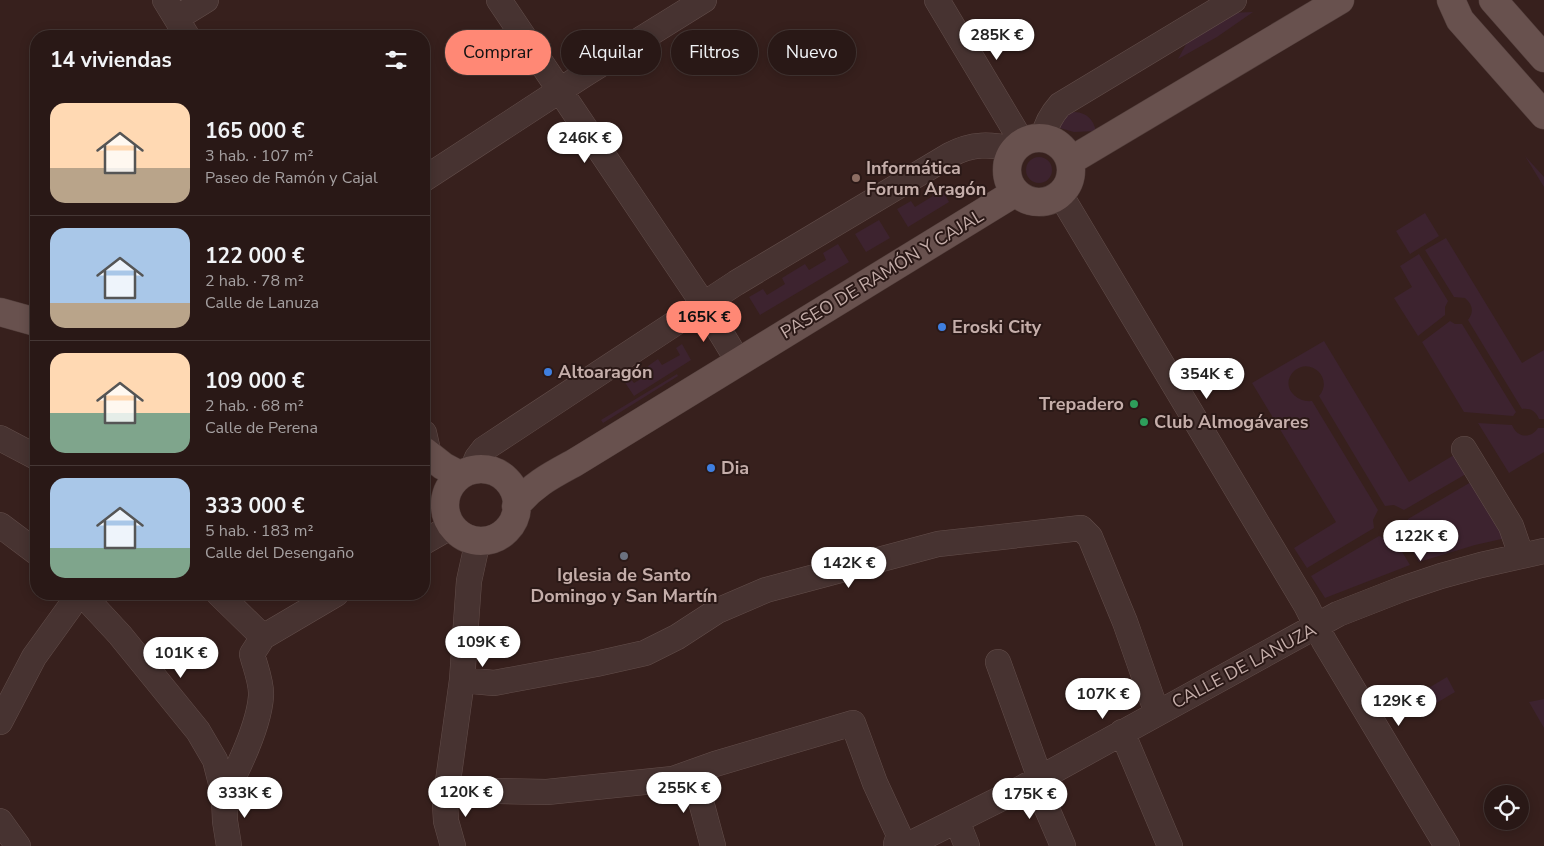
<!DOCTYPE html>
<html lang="es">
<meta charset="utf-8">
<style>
:root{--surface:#291816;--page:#352523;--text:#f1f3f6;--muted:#a5a0a1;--line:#453735;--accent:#ff8875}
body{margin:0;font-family:"Nunito Sans",sans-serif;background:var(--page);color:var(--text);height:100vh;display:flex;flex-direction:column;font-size:19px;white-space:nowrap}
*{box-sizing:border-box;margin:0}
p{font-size:16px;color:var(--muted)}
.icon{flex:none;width:28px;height:28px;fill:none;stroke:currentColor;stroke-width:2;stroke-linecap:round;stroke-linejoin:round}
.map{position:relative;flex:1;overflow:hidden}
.side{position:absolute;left:30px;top:30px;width:400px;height:570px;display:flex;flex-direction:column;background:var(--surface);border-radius:20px;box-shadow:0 2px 12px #0003,0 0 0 1px var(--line)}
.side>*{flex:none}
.top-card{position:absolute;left:445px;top:30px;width:475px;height:45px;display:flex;gap:10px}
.controls{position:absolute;left:1484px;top:785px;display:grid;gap:10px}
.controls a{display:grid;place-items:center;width:45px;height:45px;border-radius:50%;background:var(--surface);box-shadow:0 2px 12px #0003,0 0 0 1px var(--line);font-size:25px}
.price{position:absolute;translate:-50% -42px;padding:0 11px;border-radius:18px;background:#fff;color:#222;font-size:16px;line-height:32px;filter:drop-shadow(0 1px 2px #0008)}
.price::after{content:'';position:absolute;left:50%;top:30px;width:15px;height:11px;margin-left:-8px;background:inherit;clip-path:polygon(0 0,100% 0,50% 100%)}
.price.on{background:var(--accent);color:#111}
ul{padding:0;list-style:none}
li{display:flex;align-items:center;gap:15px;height:125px;padding:0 20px}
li+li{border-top:1px solid var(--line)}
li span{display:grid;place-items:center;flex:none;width:140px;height:100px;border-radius:15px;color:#555}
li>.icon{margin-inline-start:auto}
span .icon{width:60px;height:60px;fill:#fffc;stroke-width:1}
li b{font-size:21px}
h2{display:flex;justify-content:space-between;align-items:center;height:60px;padding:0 20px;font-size:21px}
.pill{padding:0 18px;border-radius:22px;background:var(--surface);box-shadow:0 2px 12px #0003,0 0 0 1px var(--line);font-size:18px;line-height:45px}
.pill.on{background:var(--accent);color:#111}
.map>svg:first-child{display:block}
</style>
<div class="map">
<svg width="1544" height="846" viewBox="0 0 1544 846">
<rect width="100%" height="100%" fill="#37201d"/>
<path fill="#3d232f" d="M 1253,12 L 1217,37 L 1178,59 L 1190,37 L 1229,13 Z
M 1075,112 C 1087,113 1093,119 1096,131 L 1074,132 L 1056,127 L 1068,113 Z
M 1525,156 L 1544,177 L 1544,187 Z
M1026 170a13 13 0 1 1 26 0a13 13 0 1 1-26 0Z
M 939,184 L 949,202 L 908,227 L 897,209 L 911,201 L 915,207 L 933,196 L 929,189 Z
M 1425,213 L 1439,236 L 1410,254 L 1396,231 Z
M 879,220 L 890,238 L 866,252 L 855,234 Z
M 1446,238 L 1522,363 L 1544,350 L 1544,419 L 1539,419 C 1536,411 1530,408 1522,409 L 1468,320 C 1474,312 1473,305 1465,298 L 1454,297 L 1425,250 Z
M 838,244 L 849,262 L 760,315 L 749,297 L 763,289 L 767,295 L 785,284 L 782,278 L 805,264 L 809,270 L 826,260 L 823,253 Z
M 1419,254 L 1448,301 L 1445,307 L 1445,315 L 1418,336 L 1394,298 L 1412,287 L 1400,266 Z
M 1450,321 L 1455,324 L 1462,324 L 1516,412 L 1513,416 L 1464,412 L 1422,342 Z
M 1324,341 L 1409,482 L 1454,455 L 1466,474 L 1404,510 L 1394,505 L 1385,506 L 1319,396 C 1334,379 1311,356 1294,371 C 1280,385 1295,403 1312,401 L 1378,510 L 1373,520 L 1374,528 L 1307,568 L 1294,548 L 1336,522 L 1252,383 Z
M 682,344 L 691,360 L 634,396 L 624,381 L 629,377 L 634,383 L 651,373 L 648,366 L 658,359 L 662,365 L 680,355 L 676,348 Z
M 677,374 L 678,376 L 603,423 L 601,420 Z
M 1478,423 L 1512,425 C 1517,438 1531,439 1538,428 L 1544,428 L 1544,452 L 1509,473 Z
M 1471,482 L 1506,538 L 1475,545 L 1419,562 L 1403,536 L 1408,526 L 1408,519 Z
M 1379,536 L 1387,540 L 1395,540 L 1410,565 L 1325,598 L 1311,576 Z
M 1447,677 L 1455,692 L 1413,717 L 1405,702 Z
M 1544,699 L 1544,728 L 1529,702 Z"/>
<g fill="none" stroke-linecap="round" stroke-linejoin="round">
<g stroke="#634e4b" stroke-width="26">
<path id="street" d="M 165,0 L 187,36
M 499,0 L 704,305 L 738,361
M 937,0 L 1022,142
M 177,18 L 206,0
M 1043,138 C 1046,124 1051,115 1060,105 L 1234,0
M 424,179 L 585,74 L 704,0
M 1060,194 L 1306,605 L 1324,641 L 1447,846
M 424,433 L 429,455
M 0,438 L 36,457
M 1464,449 L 1511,526 L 1521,555
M 472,470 L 477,458 L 484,449 L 736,283 L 950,155 C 972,143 990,144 1014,149
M 0,525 L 36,552
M 424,542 L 452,526
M 82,594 L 120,635 L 198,731 L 215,760 L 224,795 L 225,821 L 229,846
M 219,594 L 263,637
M 998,662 L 1040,778
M 462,680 L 494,683 L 596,664 L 645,653 L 677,637 L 717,611 L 766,590 L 938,544 L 1081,528 L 1090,537 L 1125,622 L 1157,713
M 0,722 L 34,657 L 70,607 L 73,594
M 1122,732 L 1170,846
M 693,772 L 713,846
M 1035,781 L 1063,846
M 448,790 L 547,792 L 673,779 L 715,764 L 853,723 L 875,783 L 899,835 L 896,844 L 897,846
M 224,795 C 238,769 259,725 261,696 C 262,683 255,666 252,654 L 263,637 L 336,594
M 0,821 L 18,846
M 957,821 L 967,846
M 453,846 L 446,821 L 445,803 L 462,680 L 469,581 L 478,540
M 906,846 L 1024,787 L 1338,614 L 1402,589 L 1441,576 L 1481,565 L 1544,551"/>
</g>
<g stroke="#513d3a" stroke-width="29">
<path id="primary" d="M 1451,0 L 1460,20 L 1544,115
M 1493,0 L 1544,58
M1007 170a32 32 0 1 1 64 0a32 32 0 1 1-64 0Z
M 1070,161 L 1340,0
M 0,312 L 36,322
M 424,451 L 443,466 L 460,475
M445 505a36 36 0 1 1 72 0a36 36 0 1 1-72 0Z
M 516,506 C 532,485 552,475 574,463 L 1016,192"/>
</g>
<use href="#street" stroke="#473331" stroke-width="25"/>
<use href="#primary" stroke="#68514e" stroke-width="28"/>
</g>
<circle fill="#8d6e63" stroke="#2b1917" stroke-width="2" cx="856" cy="178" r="5"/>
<g fill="#3f7fe0" stroke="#2b1917" stroke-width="2">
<circle cx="942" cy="327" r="5"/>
<circle cx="548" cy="372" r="5"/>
<circle cx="711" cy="468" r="5"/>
</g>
<g fill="#2e9e5b" stroke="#2b1917" stroke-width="2">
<circle cx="1134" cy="404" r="5"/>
<circle cx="1144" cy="422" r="5"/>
</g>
<circle fill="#6b7280" stroke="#2b1917" stroke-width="2" cx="624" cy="556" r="5"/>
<g text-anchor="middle" stroke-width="4" stroke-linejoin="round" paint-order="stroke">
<g font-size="18" font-weight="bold" fill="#c5aeaa" stroke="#2b1917" text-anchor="start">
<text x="866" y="174">Informática<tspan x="866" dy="21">Forum Aragón</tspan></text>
<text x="952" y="333">Eroski City</text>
<text x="558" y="378">Altoaragón</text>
<text x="1124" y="410" text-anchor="end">Trepadero</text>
<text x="1154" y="428">Club Almogávares</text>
<text x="721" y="474">Dia</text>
<text x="624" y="581" text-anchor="middle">Iglesia de Santo<tspan x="624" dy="21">Domingo y San Martín</tspan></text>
</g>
<g font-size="18" fill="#c5aeaa" stroke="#2b1917">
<text transform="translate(882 274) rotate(-31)" y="6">PASEO DE RAMÓN Y CAJAL</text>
<text transform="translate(1244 666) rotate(-28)" y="6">CALLE DE LANUZA</text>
</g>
</g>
</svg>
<div class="controls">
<a><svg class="icon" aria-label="locate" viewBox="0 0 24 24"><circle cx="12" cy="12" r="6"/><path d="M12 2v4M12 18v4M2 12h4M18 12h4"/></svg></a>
</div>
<b class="price" style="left:997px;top:61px">285K €</b>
<b class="price" style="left:585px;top:164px">246K €</b>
<b class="price on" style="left:704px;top:343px">165K €</b>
<b class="price" style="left:1207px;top:400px">354K €</b>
<b class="price" style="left:1421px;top:562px">122K €</b>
<b class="price" style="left:849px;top:589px">142K €</b>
<b class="price" style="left:483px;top:668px">109K €</b>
<b class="price" style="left:181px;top:679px">101K €</b>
<b class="price" style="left:1103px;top:720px">107K €</b>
<b class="price" style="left:1399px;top:727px">129K €</b>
<b class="price" style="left:684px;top:814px">255K €</b>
<b class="price" style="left:466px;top:818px">120K €</b>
<b class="price" style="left:245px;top:819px">333K €</b>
<b class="price" style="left:1030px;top:820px">175K €</b>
<div class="top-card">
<a class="pill on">Comprar</a>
<a class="pill">Alquilar</a>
<a class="pill">Filtros</a>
<a class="pill">Nuevo</a>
</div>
<section class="side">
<h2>14 viviendas<svg class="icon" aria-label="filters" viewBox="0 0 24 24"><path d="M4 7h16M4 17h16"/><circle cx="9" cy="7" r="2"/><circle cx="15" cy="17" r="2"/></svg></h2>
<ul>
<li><span style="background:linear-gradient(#ffd9b3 65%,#b9a48a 0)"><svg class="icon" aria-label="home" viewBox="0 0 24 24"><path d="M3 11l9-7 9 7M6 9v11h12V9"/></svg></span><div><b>165 000 €</b><p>3 hab. · 107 m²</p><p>Paseo de Ramón y Cajal</p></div></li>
<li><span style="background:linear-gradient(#a9c7e8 75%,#b9a48a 0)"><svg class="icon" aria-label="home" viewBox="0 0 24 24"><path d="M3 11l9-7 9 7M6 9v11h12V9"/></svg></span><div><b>122 000 €</b><p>2 hab. · 78 m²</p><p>Calle de Lanuza</p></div></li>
<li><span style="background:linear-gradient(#ffd9b3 60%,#7fa58c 0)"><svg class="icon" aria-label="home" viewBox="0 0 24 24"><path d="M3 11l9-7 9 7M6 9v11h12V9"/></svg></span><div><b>109 000 €</b><p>2 hab. · 68 m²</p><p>Calle de Perena</p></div></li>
<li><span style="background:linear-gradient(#a9c7e8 70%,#7fa58c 0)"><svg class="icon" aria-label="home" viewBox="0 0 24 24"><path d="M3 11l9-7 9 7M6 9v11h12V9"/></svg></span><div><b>333 000 €</b><p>5 hab. · 183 m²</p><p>Calle del Desengaño</p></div></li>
</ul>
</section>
</div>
